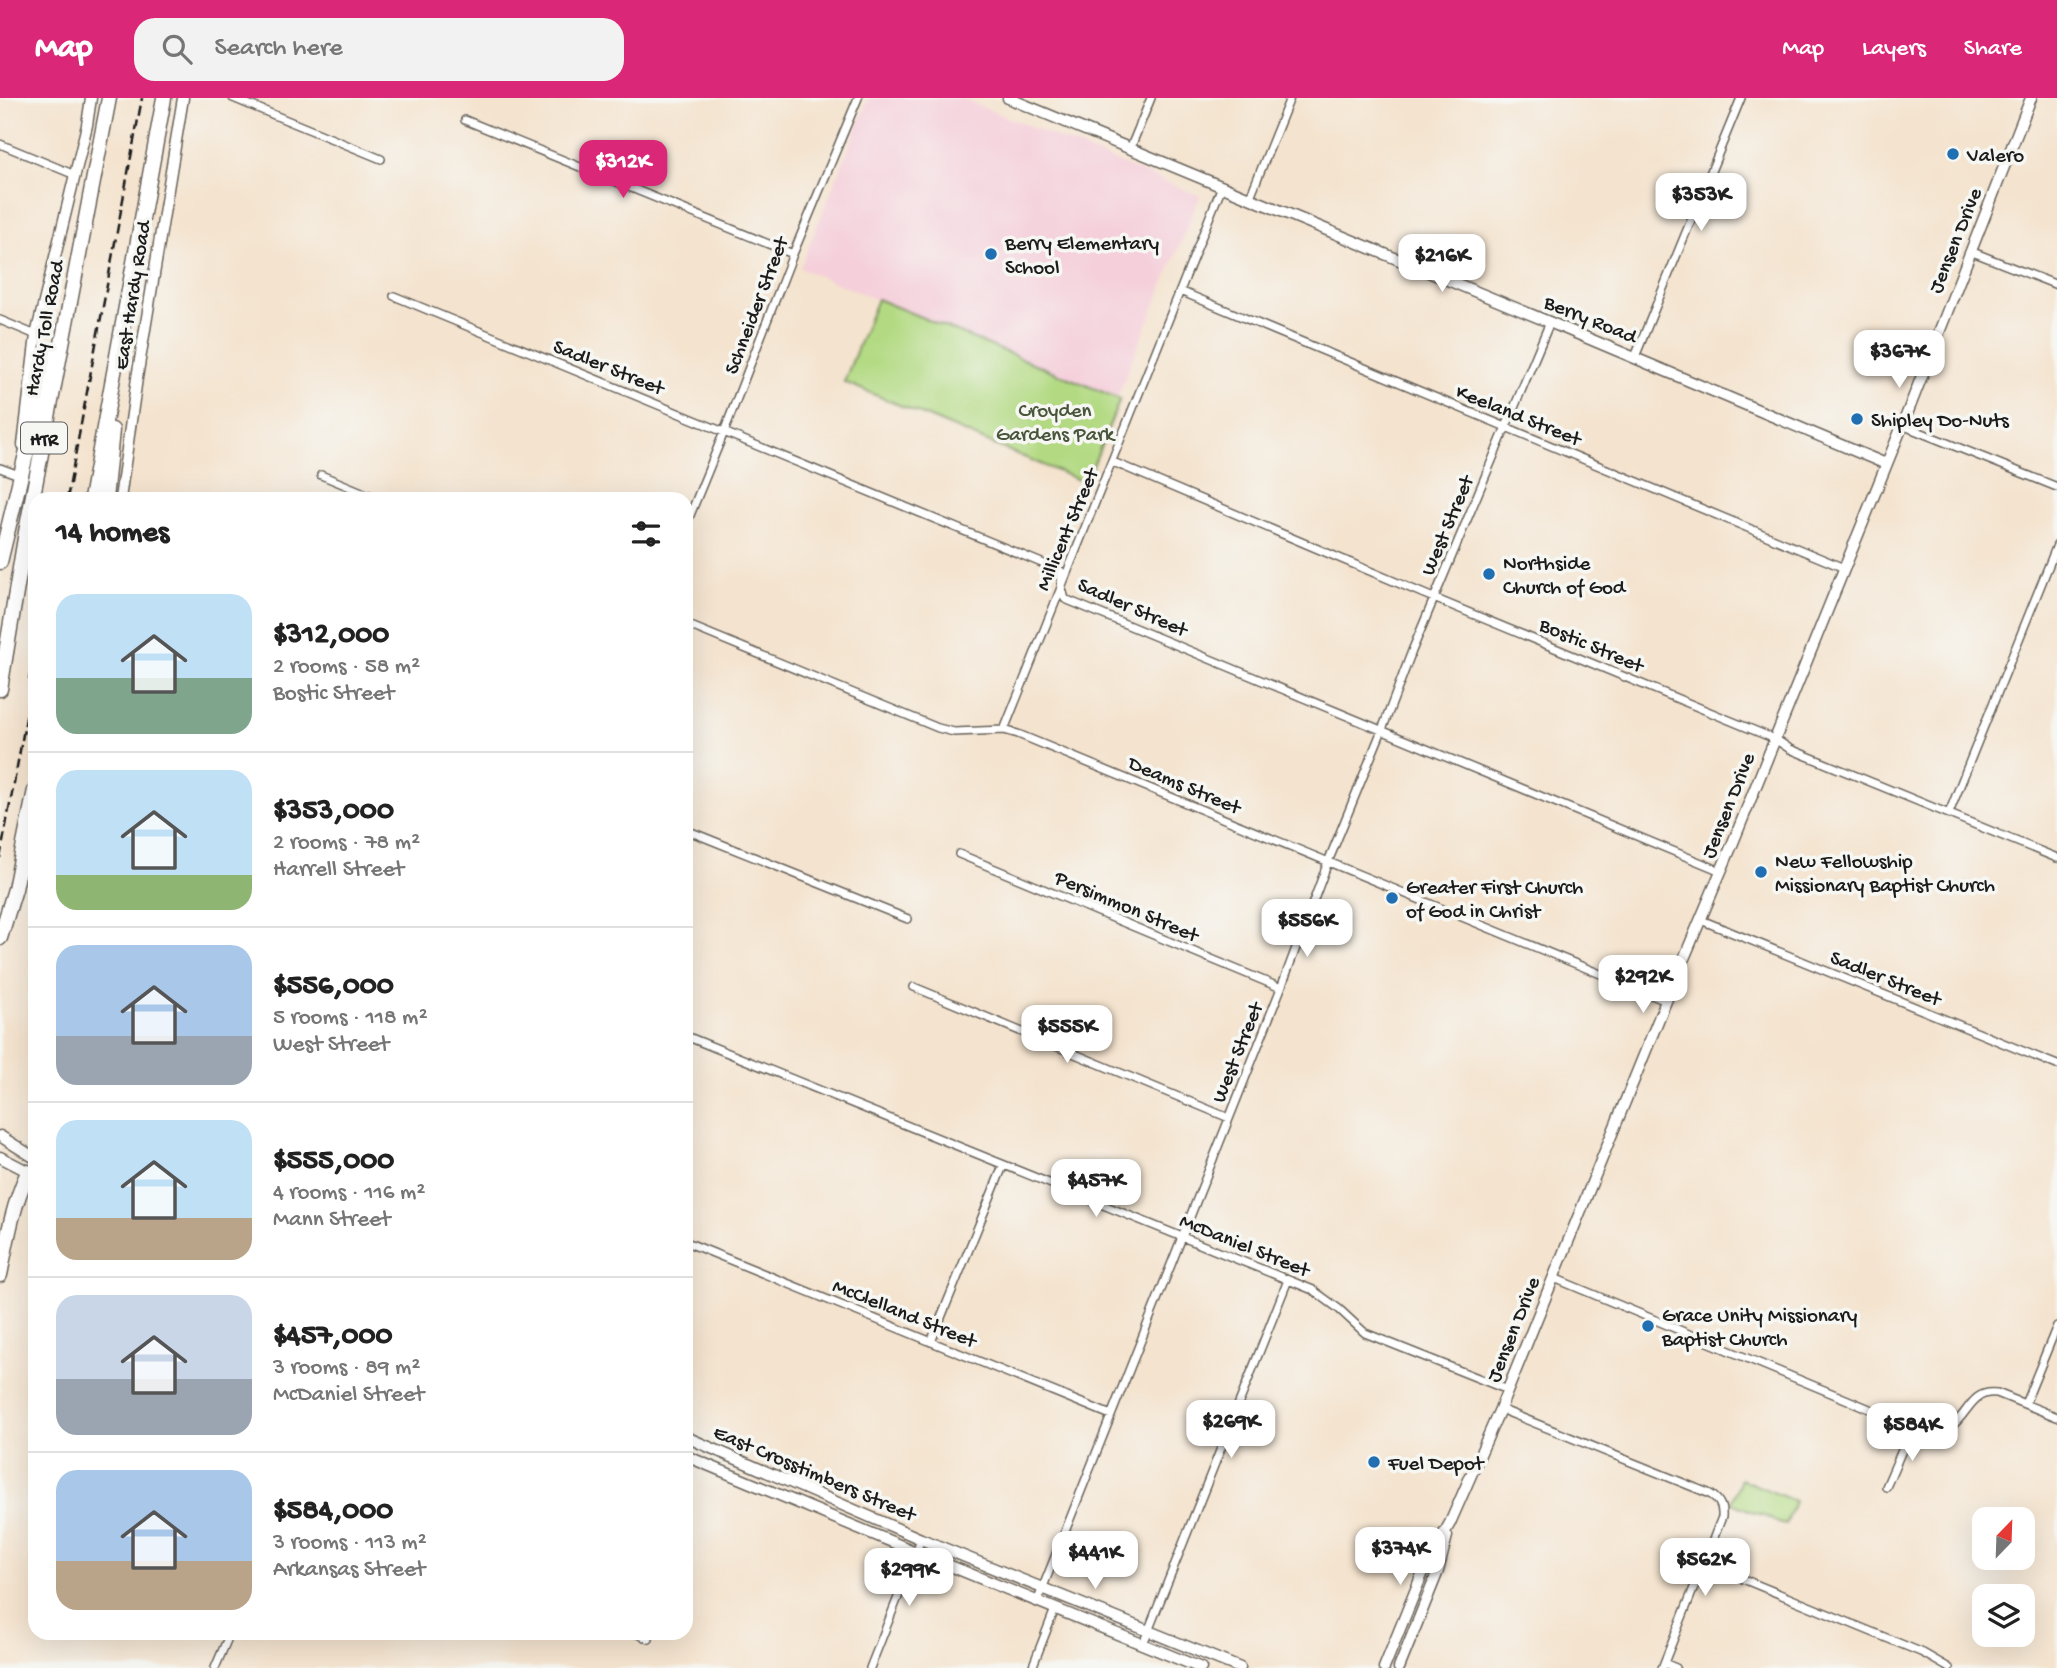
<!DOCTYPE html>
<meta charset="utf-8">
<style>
:root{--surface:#fff;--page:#f2f2f2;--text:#222;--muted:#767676;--line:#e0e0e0;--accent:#db2777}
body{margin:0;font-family:"Gochi Hand",sans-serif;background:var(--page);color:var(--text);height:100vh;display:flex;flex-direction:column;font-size:26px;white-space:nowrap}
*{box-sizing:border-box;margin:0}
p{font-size:23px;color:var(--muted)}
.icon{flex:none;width:38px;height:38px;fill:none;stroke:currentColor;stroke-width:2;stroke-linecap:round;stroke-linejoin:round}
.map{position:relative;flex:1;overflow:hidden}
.drawer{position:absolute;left:28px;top:394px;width:665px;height:1148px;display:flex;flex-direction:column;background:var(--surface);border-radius:21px;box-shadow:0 7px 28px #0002}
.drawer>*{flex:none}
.needle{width:46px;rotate:23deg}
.fabs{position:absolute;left:1972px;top:1409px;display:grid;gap:14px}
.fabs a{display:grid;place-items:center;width:63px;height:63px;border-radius:14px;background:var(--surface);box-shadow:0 7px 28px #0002;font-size:35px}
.price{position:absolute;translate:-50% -60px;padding:0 16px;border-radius:14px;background:#fff;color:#222;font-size:23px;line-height:46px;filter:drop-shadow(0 2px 4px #0008)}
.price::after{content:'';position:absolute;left:50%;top:42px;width:21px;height:16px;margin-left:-10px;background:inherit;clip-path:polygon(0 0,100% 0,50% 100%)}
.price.active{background:var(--accent);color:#fff}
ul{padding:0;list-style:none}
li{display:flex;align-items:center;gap:21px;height:175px;padding:0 28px}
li+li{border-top:2px solid var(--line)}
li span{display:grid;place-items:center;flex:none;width:196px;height:140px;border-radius:21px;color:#555}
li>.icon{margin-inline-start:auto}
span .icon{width:84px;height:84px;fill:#fffc;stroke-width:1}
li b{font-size:30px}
h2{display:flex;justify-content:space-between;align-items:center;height:84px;padding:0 28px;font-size:30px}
header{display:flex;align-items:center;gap:42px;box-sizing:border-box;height:98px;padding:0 35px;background:var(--accent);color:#fff}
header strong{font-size:33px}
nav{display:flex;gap:38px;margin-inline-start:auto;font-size:24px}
.search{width:490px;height:63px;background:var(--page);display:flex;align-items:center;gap:18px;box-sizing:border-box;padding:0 24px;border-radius:21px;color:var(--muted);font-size:26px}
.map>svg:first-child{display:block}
</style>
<header>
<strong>Map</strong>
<div class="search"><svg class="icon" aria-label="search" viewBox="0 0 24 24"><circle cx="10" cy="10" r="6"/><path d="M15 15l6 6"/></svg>Search here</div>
<nav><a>Map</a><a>Layers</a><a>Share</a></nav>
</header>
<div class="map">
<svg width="2057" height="1570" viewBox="0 0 2057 1570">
<rect width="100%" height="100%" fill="#f6f6f2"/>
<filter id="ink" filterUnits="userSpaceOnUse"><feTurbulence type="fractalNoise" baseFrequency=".0143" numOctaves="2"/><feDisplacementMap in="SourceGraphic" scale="14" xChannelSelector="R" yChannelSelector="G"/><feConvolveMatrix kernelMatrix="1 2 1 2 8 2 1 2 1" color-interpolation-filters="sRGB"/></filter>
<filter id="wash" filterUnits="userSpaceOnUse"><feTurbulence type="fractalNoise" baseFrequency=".00686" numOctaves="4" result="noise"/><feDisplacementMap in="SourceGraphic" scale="28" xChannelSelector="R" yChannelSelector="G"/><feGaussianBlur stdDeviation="1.57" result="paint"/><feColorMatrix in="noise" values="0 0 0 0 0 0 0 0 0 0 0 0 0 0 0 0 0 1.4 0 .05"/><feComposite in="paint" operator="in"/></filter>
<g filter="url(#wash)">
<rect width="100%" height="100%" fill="#f4e3ce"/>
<path fill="#f5cfda" d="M 869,0 L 960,0 L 1200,98 L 1118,297 L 1120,301 L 800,170 Z"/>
<path fill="#b3da83" stroke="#687b50" stroke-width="2" d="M 877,201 L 1120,301 L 1086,385 L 844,284 Z
M 1741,1381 L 1795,1403 L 1786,1427 L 1731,1405 Z"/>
</g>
<g filter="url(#ink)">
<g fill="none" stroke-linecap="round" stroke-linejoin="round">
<g stroke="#68625a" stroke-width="10">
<path id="street" d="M 233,0 L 381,61
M 465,22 L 793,156
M 0,46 L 75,77
M 1130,51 L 1151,0
M 1250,99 L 1290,0
M 1970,153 L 2057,187
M 1180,193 L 1844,470
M 394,198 L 1061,473 L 1061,488 L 1065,501 L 1721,773
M 0,222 L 36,237
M 1635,259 L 1741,0
M 1902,327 L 2057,389
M 1113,364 L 1424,496 L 1775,641 L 1790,651 L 2057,760
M 0,370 L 19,377
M 321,377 L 379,401
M 686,427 L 724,334 L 793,156 L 858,0
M 686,526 L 938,630 L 954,634 L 1004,632 L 1018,636 L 1666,903
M 1004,632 L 1222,88
M 1949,715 L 2057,447
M 686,732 L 908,821
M 959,756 L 1281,890
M 1701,822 L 2057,967
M 914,889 L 1229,1020
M 686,938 L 1313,1192 L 1339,1211 L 1365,1235 L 1508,1292
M 686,1144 L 1111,1317
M 1554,1180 L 1925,1334 C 1969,1339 1962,1290 1997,1295 L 2057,1319
M 931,1244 L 1003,1068
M 2025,1306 L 2057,1228
M 1500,1311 L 1708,1395 C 1718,1400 1723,1407 1722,1419 L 1662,1570
M 1886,1389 L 1912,1329
M 1704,1465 L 1923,1555 L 1949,1570
M 1037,1504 L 1281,890 L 1328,764 L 1382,632 L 1412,553 L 1550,224
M 635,1535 L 649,1541
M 1143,1546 L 1288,1182
M 1664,1565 L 1676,1570
M 215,1570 L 230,1535
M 870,1570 L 921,1441
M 1032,1570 L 1055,1511"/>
</g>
<g stroke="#68625a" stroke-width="13">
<path id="secondary" d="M 1008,0 L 1566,231 L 1886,366
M 23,347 L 36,237 L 87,27 L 91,0
M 120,401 L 137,280 L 183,0
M 0,1038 L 35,1060
M 0,1059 L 35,1077
M 686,1339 L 921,1441 L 1240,1570
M 686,1358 L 916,1454 L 1201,1570
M 1384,1570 L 1425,1469 L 1450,1425 L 1500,1311 L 1666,903 L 1732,747 L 1905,321 L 2031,0
M 1399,1570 L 1438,1473 L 1447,1438"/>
</g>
<g stroke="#68625a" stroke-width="17">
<path id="highway" d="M 91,401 L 164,0
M 105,401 L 112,332
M 0,464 L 50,257
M 0,591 L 26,434 L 109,0
M 0,840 L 15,791 L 35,692
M 0,1177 C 7,1141 13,1107 28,1074"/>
</g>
<use href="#street" stroke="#fff" stroke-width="7"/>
<use href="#secondary" stroke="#fff" stroke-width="10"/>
<use href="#highway" stroke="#fff" stroke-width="14"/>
<path stroke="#1c1c1c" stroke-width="2.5" stroke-dasharray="10 5" stroke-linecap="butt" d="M 67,401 L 142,0
M 29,582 L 35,550
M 0,760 L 35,572"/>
</g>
</g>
<g fill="#1f6fb2" stroke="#f6f6f2" stroke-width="2.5">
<circle cx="1953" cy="56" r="7"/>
<circle cx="991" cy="156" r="7"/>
<circle cx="1857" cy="321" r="7"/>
<circle cx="1489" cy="476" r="7"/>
<circle cx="1761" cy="774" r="7"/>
<circle cx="1392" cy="800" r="7"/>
<circle cx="1648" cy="1228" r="7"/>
<circle cx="1374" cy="1364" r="7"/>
</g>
<g text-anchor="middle" stroke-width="7" stroke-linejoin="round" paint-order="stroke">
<rect fill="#f6f6f2" stroke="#5d5d5c" stroke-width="2" x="21" y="324.5" width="46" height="31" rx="5"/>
<g font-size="19" font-weight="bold" fill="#1c1c1c">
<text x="44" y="347">HTR</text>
</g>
<g font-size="21" fill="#1c1c1c" stroke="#f6f6f2" text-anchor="start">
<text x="1967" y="63">Valero</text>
<text x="1005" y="151">Berry Elementary<tspan x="1005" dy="24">School</tspan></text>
<text x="1871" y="328">Shipley Do-Nuts</text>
<text x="1503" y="471">Northside<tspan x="1503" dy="24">Church of God</tspan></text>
<text x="1775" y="769">New Fellowship<tspan x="1775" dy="24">Missionary Baptist Church</tspan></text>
<text x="1406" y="795">Greater First Church<tspan x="1406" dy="24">of God in Christ</tspan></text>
<text x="1662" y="1223">Grace Unity Missionary<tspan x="1662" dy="24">Baptist Church</tspan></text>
<text x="1388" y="1371">Fuel Depot</text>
</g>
<g font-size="21" fill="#1c1c1c" stroke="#f6f6f2">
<text transform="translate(1954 142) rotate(-68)" y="7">Jensen Drive</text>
<text transform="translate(131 197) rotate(-81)" y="7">East Hardy Road</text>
<text transform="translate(755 207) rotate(-69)" y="7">Schneider Street</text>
<text transform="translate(1591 220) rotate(22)" y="7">Berry Road</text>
<text transform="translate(43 230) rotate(-79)" y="7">Hardy Toll Road</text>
<text transform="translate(609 268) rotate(22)" y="7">Sadler Street</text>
<text transform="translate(1519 316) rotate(22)" y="7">Keeland Street</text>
<text transform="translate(1446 427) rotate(-67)" y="7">West Street</text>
<text transform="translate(1066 431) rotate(-67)" y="7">Millicent Street</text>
<text transform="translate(1133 508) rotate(24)" y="7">Sadler Street</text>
<text transform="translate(1592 546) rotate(23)" y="7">Bostic Street</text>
<text transform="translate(1185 686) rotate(23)" y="7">Deams Street</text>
<text transform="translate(1727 707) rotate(-68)" y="7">Jensen Drive</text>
<text transform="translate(1127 807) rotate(23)" y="7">Persimmon Street</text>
<text transform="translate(1886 879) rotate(22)" y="7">Sadler Street</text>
<text transform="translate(1236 954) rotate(-68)" y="7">West Street</text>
<text transform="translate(1245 1146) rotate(22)" y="7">McDaniel Street</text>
<text transform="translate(905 1214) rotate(22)" y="7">McClelland Street</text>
<text transform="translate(1512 1231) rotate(-68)" y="7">Jensen Drive</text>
<text transform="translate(815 1374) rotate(23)" y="7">East Crosstimbers Street</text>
</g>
<g font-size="21" fill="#49553b" stroke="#f6f6f2">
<text x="1055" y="318">Croyden<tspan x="1055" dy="24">Gardens Park</tspan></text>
</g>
</g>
</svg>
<div class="fabs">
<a><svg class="needle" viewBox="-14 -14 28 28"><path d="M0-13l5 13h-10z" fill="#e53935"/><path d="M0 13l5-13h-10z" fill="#767676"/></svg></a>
<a><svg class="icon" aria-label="layers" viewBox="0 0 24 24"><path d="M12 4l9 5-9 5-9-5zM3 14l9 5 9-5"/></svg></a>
</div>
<b class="price active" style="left:623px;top:102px">$312K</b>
<b class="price" style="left:1701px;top:135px">$353K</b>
<b class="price" style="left:1442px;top:196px">$216K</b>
<b class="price" style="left:1899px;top:292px">$367K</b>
<b class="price" style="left:1307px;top:861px">$556K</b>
<b class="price" style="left:1643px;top:917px">$292K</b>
<b class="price" style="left:1067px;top:967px">$555K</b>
<b class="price" style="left:1096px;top:1121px">$457K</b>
<b class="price" style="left:1231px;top:1362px">$269K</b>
<b class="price" style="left:1912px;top:1365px">$584K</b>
<b class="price" style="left:1400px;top:1489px">$374K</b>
<b class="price" style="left:1095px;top:1493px">$441K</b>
<b class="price" style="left:1705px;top:1500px">$562K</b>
<b class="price" style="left:909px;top:1510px">$299K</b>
<section class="drawer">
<h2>14 homes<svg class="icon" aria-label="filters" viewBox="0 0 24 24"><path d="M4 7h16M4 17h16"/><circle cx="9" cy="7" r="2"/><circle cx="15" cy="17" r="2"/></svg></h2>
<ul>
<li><span style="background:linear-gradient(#bfe0f5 60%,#7fa58c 0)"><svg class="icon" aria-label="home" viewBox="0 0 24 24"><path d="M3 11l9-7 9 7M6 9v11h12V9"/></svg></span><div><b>$312,000</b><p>2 rooms · 58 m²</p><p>Bostic Street</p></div></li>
<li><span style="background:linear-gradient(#bfe0f5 75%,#8fb573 0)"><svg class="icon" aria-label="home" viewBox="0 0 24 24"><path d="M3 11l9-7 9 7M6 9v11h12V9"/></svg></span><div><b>$353,000</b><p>2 rooms · 78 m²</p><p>Harrell Street</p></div></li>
<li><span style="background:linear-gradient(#a9c7e8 65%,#9aa5b1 0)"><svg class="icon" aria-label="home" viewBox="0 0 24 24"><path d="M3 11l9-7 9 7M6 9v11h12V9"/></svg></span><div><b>$556,000</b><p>5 rooms · 118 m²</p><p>West Street</p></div></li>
<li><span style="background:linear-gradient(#bfe0f5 70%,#b9a48a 0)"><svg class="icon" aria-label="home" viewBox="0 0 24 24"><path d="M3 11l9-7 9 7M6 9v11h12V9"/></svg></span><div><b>$555,000</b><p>4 rooms · 116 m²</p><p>Mann Street</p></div></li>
<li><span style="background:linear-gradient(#c9d6e8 60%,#9aa5b1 0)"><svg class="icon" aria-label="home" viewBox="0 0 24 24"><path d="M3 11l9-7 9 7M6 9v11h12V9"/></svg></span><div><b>$457,000</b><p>3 rooms · 89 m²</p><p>McDaniel Street</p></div></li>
<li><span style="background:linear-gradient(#a9c7e8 65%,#b9a48a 0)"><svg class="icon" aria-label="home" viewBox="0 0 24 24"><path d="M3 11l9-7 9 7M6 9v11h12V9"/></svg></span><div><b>$584,000</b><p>3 rooms · 113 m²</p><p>Arkansas Street</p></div></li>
</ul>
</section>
</div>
